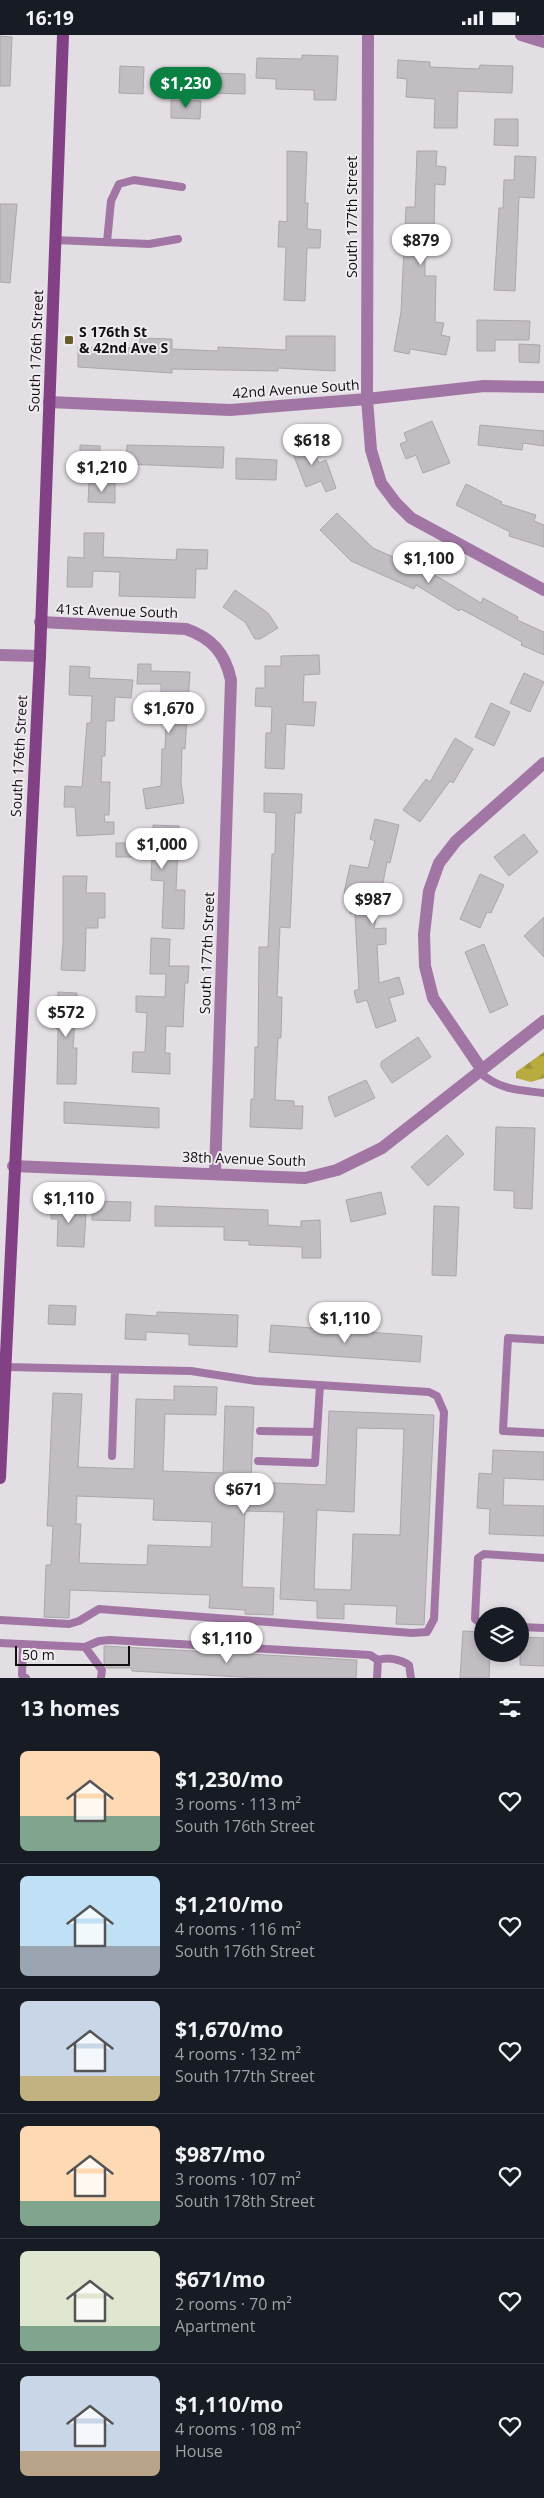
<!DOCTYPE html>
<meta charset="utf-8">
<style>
:root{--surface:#171b24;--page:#242831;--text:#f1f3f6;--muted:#9ea1a6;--line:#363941;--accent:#0b8043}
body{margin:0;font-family:"Open Sans",sans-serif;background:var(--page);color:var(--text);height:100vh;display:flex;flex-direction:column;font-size:19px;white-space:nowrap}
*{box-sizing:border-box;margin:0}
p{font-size:16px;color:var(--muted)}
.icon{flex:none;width:28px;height:28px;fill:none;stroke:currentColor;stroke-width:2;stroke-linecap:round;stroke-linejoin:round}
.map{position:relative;height:1643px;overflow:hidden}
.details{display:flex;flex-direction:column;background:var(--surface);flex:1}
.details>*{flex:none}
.buttons{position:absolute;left:474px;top:1572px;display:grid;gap:10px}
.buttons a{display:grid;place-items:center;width:55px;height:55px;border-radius:50%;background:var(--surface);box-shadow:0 2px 8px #0003;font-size:25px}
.scale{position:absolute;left:15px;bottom:12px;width:115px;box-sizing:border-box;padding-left:5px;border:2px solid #110f11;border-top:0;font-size:14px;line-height:18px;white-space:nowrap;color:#110f11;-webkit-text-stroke:4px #f0ebf0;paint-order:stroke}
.price{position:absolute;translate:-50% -42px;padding:0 11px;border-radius:18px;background:#fff;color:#222;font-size:16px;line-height:32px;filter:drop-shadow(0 1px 2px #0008)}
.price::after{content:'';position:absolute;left:50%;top:30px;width:15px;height:11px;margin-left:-8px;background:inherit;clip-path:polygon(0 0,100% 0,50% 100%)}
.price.current{background:var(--accent);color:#fff}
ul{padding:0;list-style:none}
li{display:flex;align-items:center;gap:15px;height:125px;padding:0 20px}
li+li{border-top:1px solid var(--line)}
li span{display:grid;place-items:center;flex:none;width:140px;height:100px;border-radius:8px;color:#555}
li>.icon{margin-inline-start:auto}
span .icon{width:60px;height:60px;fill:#fffc;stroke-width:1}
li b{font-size:21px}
h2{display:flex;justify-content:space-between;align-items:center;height:60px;padding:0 20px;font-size:21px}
.status{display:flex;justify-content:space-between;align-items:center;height:35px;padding:0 25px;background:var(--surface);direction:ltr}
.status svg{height:14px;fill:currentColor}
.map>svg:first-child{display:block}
</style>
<div class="status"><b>16:19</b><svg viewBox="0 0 49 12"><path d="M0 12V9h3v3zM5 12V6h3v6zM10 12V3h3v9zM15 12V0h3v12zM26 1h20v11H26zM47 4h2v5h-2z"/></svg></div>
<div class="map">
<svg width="544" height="1643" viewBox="0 0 544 1643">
<defs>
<pattern id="forest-firs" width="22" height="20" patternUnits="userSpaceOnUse" patternTransform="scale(1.25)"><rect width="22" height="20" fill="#b8ab40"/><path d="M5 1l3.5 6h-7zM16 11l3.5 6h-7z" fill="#9d9237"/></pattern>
</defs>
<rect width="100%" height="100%" fill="#e3dee3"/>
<path fill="url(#forest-firs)" d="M 544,1017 L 544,1043 L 531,1047 L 516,1043 L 516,1037 Z"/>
<path fill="#c2bdc2" stroke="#aba6ab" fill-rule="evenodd" d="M 0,1 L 12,2 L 10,51 L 0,51 Z
M 302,20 L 338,21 L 336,65 L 314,65 L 314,55 L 276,54 L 276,44 L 256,43 L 257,23 L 302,24 Z
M 398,25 L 430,27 L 430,32 L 479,34 L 480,30 L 513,31 L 512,58 L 458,56 L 457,93 L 434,93 L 435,64 L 406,62 L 407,44 L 397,43 Z
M 120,31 L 144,32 L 143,59 L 119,58 Z
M 210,38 L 245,39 L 245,59 L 209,58 Z
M 171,65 L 201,66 L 200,84 L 171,83 Z
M 495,84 L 518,84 L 518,111 L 494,110 Z
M 287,116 L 307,117 L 305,168 L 308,168 L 307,194 L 321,195 L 320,213 L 307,213 L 305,266 L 284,265 L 286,212 L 278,212 L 279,186 L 287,187 Z
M 417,116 L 437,116 L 436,131 L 446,132 L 445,150 L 435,149 L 434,198 L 426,198 L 425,228 L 425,241 L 436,241 L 435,287 L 444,288 L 441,300 L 450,302 L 446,320 L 410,314 L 409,319 L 394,316 L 401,277 L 406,172 L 415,172 Z
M 515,121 L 536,122 L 534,163 L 519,162 L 515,256 L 494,255 L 499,173 L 503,173 L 504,145 L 514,145 Z
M 0,169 L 17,169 L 10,248 L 0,247 Z
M 477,285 L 530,286 L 529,305 L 495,305 L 495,316 L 477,316 Z
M 286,301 L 335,301 L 335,336 L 278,333 L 278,336 L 172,334 L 172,338 L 78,332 L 78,312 L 139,313 L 140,303 L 172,304 L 172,314 L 218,316 L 218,312 L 286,315 Z
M 519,309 L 540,310 L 539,328 L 519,327 Z
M 432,386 L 450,428 L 423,438 L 416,420 L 406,424 L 400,409 L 407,406 L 404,398 Z
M 480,390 L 544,396 L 544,411 L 523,408 L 522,415 L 478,410 Z
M 309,404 L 319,428 L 326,425 L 336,453 L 326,457 L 321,446 L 306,452 L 290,411 Z
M 80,410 L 100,411 L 99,429 L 80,428 Z
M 127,410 L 224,412 L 223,433 L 126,429 Z
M 236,423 L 277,425 L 276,445 L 236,444 Z
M 89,448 L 115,448 L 115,468 L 88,467 Z
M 466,449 L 502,467 L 501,469 L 536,480 L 534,486 L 544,490 L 544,512 L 509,501 L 510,497 L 456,470 Z
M 337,478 L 373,513 L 440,543 L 481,568 L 483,563 L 518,582 L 517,585 L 544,597 L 544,620 L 521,610 L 522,607 L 461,574 L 459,576 L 416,550 L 414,554 L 351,526 L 320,495 Z
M 84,498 L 104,498 L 103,522 L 176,525 L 177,514 L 208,515 L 207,534 L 196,534 L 195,563 L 119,561 L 120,537 L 93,536 L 92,552 L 67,552 L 68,522 L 84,523 Z
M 235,555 L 268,578 L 278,593 L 260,604 L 255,604 L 245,587 L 223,572 Z
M 319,620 L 320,639 L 304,640 L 303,667 L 316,667 L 314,691 L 286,689 L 284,734 L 265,733 L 266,698 L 271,698 L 272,672 L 255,671 L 256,653 L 265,653 L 265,631 L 281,631 L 281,621 Z
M 138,629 L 151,629 L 151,636 L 190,637 L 185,714 L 182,713 L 181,748 L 184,768 L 146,774 L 143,754 L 161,751 L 162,714 L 165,714 L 167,668 L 161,668 L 161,649 L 137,649 Z
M 70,631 L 90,632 L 89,643 L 133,645 L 131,663 L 115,662 L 114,686 L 106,686 L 105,721 L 102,721 L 101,747 L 110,747 L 109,780 L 104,780 L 105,787 L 114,787 L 114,799 L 77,801 L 75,772 L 64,772 L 65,751 L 82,752 L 87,688 L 91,688 L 92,661 L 69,660 Z
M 524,638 L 544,647 L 530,677 L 510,668 Z
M 491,668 L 510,677 L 494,711 L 475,702 Z
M 455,703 L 473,714 L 453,748 L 450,746 L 420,787 L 403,775 L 426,744 L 430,747 Z
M 264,758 L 302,759 L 301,778 L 295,778 L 290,893 L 280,892 L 277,962 L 282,962 L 281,1003 L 278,1003 L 275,1065 L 294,1066 L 294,1071 L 303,1071 L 302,1094 L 250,1092 L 251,1064 L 254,1064 L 255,1012 L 258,1012 L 259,912 L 268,912 L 272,819 L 275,819 L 276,778 L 264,777 Z
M 375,784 L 399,790 L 390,828 L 387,827 L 374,894 L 386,893 L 386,909 L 377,910 L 379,948 L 399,942 L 404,959 L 389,963 L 396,986 L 376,993 L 367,965 L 357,968 L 354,956 L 359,954 L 355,879 L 350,878 L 354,860 L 344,858 L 350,830 L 368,833 L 375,806 L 370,804 Z
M 153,790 L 179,791 L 176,855 L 185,855 L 184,894 L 162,893 L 164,846 L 151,845 L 152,822 L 116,822 L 116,808 L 153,808 Z
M 524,799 L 538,817 L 509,841 L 494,822 Z
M 480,839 L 504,850 L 491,878 L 487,877 L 480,893 L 460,884 Z
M 63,841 L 87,841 L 86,858 L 105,858 L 105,883 L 98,883 L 98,893 L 86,893 L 85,936 L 61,935 L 63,908 Z
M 544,882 L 544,922 L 524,901 Z
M 151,903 L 170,904 L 169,931 L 189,931 L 188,948 L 185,948 L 183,992 L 166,991 L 165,1018 L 170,1018 L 170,1039 L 132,1037 L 133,1017 L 145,1017 L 147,978 L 136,977 L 136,961 L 165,962 L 166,939 L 150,939 Z
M 484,909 L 508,970 L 490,978 L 465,917 Z
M 58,957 L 77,958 L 73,1013 L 77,1013 L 76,1049 L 57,1049 L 58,994 L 56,994 Z
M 418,1002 L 431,1022 L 392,1048 L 381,1032 L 381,1027 Z
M 366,1045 L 375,1063 L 335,1082 L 328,1062 Z
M 64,1067 L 159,1073 L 159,1093 L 64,1088 Z
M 496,1092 L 535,1093 L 532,1174 L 514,1173 L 514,1156 L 494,1155 Z
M 447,1100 L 464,1119 L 428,1151 L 411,1132 Z
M 381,1157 L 386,1179 L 351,1187 L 346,1165 Z
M 51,1165 L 70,1165 L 70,1178 L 86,1178 L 84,1212 L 57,1211 L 58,1184 L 51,1184 Z
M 93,1166 L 131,1167 L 130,1186 L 92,1185 Z
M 155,1171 L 268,1175 L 268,1190 L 301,1192 L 301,1186 L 320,1185 L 321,1223 L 302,1223 L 302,1212 L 249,1210 L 249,1206 L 224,1205 L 224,1192 L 155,1191 Z
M 434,1171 L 459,1172 L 456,1241 L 432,1240 Z
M 49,1270 L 76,1271 L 75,1290 L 48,1289 Z
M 157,1277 L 238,1280 L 237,1312 L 189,1310 L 189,1299 L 146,1297 L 146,1305 L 125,1304 L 126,1279 L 157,1281 Z
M 271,1290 L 422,1301 L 420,1327 L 269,1317 Z
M 174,1351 L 217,1352 L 216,1380 L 165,1379 L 163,1436 L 223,1438 L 225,1371 L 254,1372 L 251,1447 L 326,1450 L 329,1376 L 434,1380 L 424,1590 L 396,1589 L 397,1571 L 344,1569 L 344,1584 L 317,1583 L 317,1566 L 280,1564 L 284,1477 L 245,1476 L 242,1552 L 274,1553 L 273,1580 L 245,1579 L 245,1575 L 209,1573 L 210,1560 L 70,1555 L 69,1583 L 44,1582 L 46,1530 L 51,1530 L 53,1491 L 47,1491 L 53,1358 L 82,1359 L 78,1432 L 134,1434 L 136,1364 L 174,1365 ZM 357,1393 L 404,1394 L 400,1500 L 353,1499 L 351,1555 L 314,1554 L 317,1475 L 354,1477 ZM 77,1461 L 154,1464 L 153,1485 L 212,1487 L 211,1512 L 148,1510 L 147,1530 L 79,1528 L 81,1489 L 76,1489 Z
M 493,1415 L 544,1417 L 544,1445 L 504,1443 L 503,1470 L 544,1471 L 544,1501 L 489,1499 L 490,1474 L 477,1473 L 479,1438 L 492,1439 Z
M 463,1596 L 482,1597 L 482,1619 L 490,1619 L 489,1643 L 460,1643 Z
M 520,1602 L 544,1603 L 544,1631 L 520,1630 Z
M 104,1611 L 357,1625 L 356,1643 L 259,1643 L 132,1636 L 132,1633 L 107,1633 L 104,1628 Z"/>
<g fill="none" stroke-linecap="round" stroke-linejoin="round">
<path stroke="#817d81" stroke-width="2.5" stroke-dasharray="2.5 4" stroke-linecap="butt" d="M 346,345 L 349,346"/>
<path stroke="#a276a4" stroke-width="8" d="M 55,205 L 149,209 L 178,204
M 107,207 L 111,166 L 119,149 L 134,145 L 182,152
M 479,1037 C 500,1055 518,1055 544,1058
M 544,1305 L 508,1303 L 503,1396 L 544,1398
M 260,1396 L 317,1397
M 112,1421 L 115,1335
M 258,1426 L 315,1428 L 320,1350
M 0,1585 L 69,1589 L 79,1586 L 99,1574 L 412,1598 L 427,1597 L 434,1584 L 444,1377 L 437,1361 L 429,1357 L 256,1346 L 191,1336 L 5,1332
M 482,1590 L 475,1584 L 478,1523 L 484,1519 L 544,1523
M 520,1592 L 544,1593
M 0,1608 L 85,1612 L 99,1606 L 110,1605 L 370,1620 L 378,1625 L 377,1643
M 23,1609 L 22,1640 L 26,1643
M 85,1612 L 102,1635 L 101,1643
M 378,1625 C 388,1622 400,1624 409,1630 L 411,1643"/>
<path stroke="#a276a4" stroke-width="12" d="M 368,0 L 367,364 L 371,415 L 381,448 L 396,468 L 411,483 L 544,555
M 521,0 L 544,7
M 49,367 L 230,375 L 367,364 L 484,351 L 544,352
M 40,587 L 186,594 C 212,603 225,618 231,645 L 215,1139
M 0,620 L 40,621
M 482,1035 L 433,963 L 425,931 L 424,899 L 429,856 L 439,828 L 456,806 L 544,728
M 13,1131 L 305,1143 L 337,1135 L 382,1113 L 544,986"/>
<path stroke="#824185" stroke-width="12" d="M 0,1443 L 40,621 L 63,0"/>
</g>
<rect fill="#655e2b" stroke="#f0ebf0" stroke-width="2" x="64" y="300" width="10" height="10" rx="2.5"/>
<g text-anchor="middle" stroke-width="4" stroke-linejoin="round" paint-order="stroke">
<g font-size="14" fill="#110f11" stroke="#f0ebf0">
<text transform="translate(352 182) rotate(-90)" y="5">South 177th Street</text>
<text transform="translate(36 316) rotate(-88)" y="5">South 176th Street</text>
<text transform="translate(296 354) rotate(-4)" y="5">42nd Avenue South</text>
<text transform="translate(117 576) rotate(2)" y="5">41st Avenue South</text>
<text transform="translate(19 721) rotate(-87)" y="5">South 176th Street</text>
<text transform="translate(207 918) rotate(-88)" y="5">South 177th Street</text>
<text transform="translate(244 1124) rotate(2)" y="5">38th Avenue South</text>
</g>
<g font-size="14" font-weight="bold" fill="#110f11" stroke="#f0ebf0" text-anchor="start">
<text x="79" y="302">S 176th St<tspan x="79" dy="16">&amp; 42nd Ave S</tspan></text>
</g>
</g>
</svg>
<div class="buttons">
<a><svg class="icon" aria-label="layers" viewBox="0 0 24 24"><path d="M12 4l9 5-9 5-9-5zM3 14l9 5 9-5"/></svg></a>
</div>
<div class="scale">50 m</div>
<b class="price current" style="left:186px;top:74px">$1,230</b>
<b class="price" style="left:421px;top:231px">$879</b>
<b class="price" style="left:312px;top:431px">$618</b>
<b class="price" style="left:102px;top:458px">$1,210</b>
<b class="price" style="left:429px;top:549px">$1,100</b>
<b class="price" style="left:169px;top:699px">$1,670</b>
<b class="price" style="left:162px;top:835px">$1,000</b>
<b class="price" style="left:373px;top:890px">$987</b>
<b class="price" style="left:66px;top:1003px">$572</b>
<b class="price" style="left:69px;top:1189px">$1,110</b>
<b class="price" style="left:345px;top:1309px">$1,110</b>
<b class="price" style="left:244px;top:1480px">$671</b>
<b class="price" style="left:227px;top:1629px">$1,110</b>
</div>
<section class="details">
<h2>13 homes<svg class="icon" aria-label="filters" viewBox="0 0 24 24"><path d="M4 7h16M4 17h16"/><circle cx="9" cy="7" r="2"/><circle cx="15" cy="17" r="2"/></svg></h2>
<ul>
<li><span style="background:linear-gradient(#ffd9b3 65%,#7fa58c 0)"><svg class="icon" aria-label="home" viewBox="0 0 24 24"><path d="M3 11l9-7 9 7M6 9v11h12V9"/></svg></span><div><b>$1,230/mo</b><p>3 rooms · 113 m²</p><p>South 176th Street</p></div><svg class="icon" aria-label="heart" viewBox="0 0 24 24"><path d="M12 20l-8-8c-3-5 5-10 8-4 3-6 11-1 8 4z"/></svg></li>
<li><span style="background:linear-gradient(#bfe0f5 70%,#9aa5b1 0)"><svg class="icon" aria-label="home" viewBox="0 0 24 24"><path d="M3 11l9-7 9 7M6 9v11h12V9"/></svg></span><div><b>$1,210/mo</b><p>4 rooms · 116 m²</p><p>South 176th Street</p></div><svg class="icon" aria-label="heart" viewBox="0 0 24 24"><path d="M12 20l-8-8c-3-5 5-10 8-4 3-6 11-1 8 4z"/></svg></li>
<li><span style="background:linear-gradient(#c9d6e8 75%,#c2b280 0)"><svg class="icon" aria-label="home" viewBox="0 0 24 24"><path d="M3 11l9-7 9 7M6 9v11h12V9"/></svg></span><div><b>$1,670/mo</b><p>4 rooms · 132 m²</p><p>South 177th Street</p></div><svg class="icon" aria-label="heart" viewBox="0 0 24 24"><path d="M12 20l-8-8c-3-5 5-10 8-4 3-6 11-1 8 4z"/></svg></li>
<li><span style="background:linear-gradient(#ffd9b3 75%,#7fa58c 0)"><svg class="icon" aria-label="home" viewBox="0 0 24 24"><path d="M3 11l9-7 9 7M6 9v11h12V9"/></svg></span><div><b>$987/mo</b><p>3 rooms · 107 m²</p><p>South 178th Street</p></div><svg class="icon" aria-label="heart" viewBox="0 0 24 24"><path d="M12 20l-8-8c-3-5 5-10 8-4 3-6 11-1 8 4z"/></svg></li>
<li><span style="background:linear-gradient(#dfe7d0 75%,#7fa58c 0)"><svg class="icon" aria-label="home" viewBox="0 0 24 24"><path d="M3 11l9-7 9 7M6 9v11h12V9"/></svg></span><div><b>$671/mo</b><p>2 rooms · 70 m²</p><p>Apartment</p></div><svg class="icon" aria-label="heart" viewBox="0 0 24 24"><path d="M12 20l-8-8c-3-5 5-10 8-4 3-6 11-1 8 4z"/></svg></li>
<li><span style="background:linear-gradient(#c9d6e8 75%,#b9a48a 0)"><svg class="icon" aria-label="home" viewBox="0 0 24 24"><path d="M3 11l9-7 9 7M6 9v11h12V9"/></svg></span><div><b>$1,110/mo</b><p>4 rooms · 108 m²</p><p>House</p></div><svg class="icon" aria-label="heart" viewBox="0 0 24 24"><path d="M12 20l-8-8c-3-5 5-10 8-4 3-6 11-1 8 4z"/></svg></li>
</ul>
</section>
